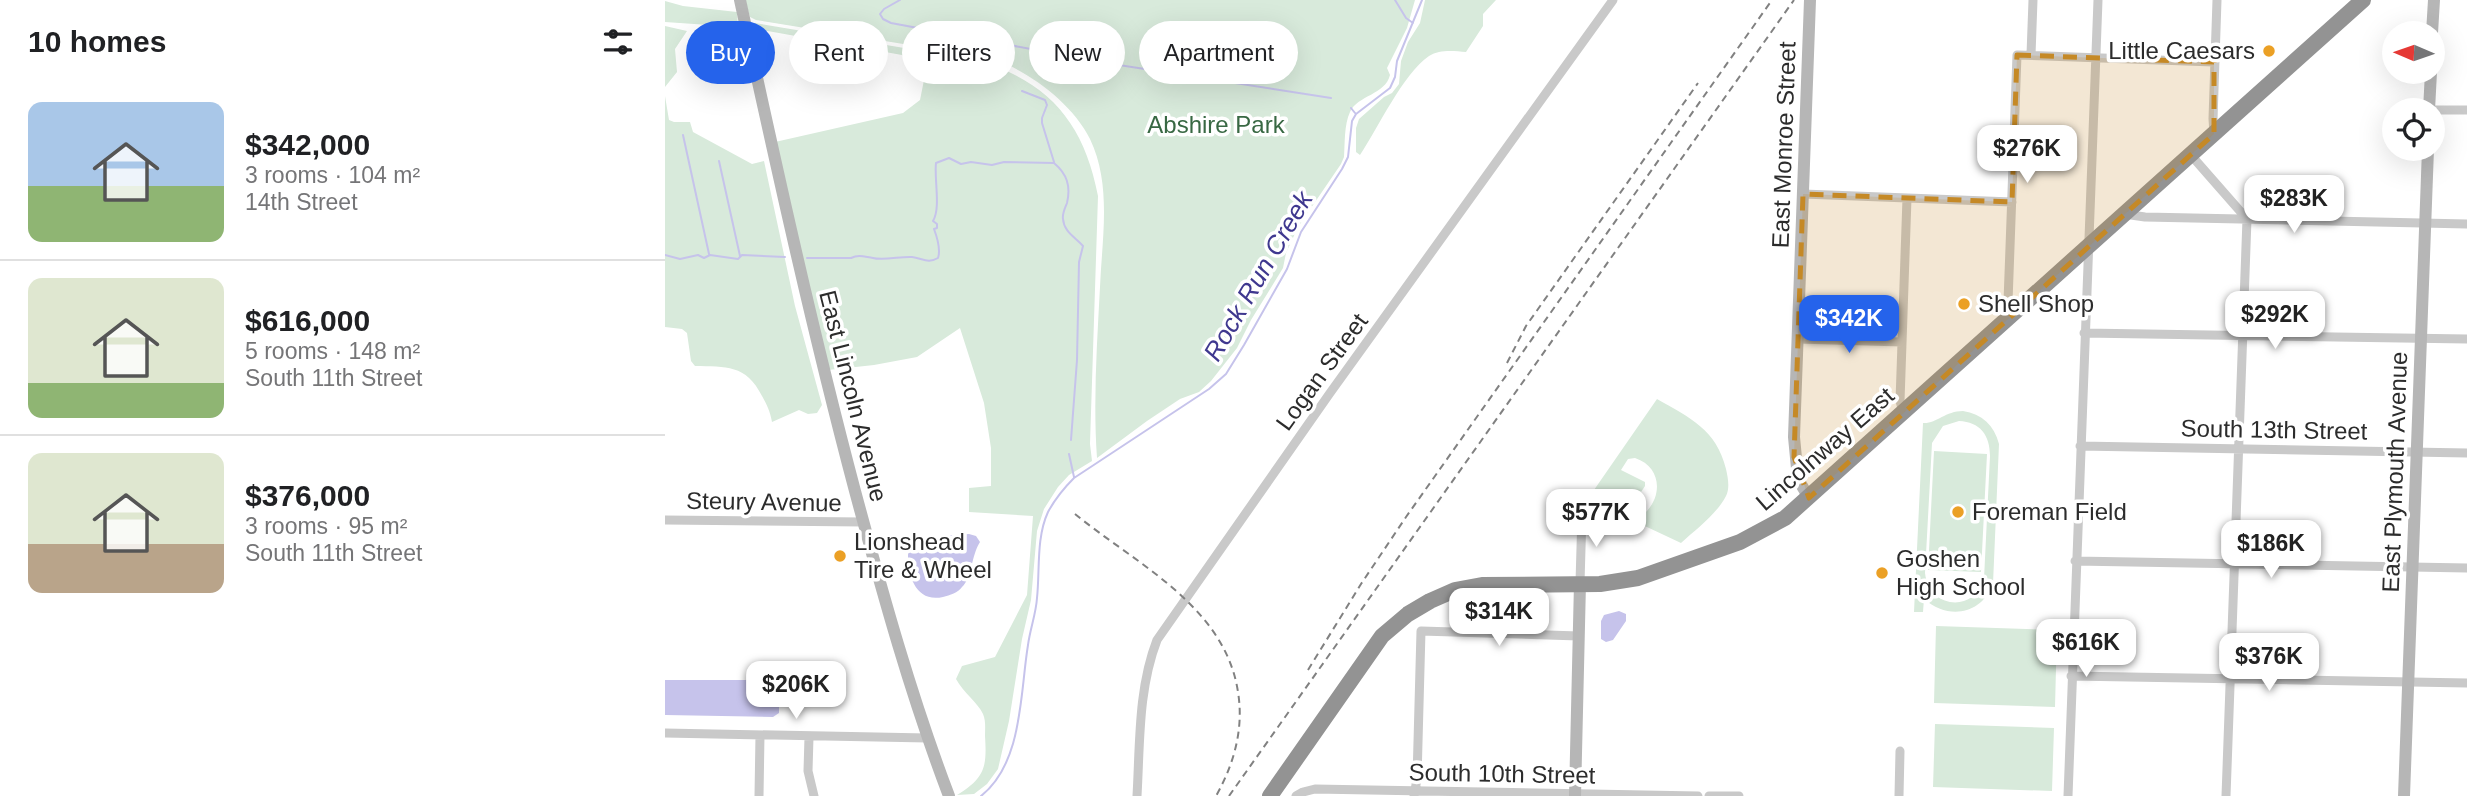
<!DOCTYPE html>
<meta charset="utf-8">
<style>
:root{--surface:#fff;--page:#f2f2f2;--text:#202124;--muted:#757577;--line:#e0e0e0;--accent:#2563eb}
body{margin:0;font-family:Helvetica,sans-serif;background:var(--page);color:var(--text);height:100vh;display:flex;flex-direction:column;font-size:26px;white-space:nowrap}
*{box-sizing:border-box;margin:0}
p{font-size:23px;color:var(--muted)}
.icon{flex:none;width:38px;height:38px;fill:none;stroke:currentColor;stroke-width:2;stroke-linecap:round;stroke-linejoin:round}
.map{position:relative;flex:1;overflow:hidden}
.details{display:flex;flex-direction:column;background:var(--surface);width:665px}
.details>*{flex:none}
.banner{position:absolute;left:21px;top:21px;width:665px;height:63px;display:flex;gap:14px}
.needle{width:46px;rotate:272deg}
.controls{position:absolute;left:1717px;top:21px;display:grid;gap:14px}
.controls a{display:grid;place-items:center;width:63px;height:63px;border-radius:50%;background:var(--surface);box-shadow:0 7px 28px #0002;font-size:35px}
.price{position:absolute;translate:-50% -60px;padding:0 16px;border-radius:14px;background:#fff;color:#222;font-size:23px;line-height:46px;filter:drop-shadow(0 2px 4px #0008)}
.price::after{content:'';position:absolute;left:50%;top:42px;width:21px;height:16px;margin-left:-10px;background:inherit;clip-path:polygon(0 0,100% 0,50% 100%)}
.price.selected{background:var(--accent);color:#fff}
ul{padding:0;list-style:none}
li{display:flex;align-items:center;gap:21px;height:175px;padding:0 28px}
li+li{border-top:2px solid var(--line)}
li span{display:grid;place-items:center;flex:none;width:196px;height:140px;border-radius:14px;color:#555}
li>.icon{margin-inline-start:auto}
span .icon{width:84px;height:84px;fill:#fffc;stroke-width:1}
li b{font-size:30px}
h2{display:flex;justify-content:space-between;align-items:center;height:84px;padding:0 28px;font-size:30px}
.pill{padding:0 24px;border-radius:32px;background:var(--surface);box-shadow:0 7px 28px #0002;font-size:24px;line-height:63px}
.pill.selected{background:var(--accent);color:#fff}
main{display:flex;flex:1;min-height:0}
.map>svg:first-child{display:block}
</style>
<main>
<section class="details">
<h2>10 homes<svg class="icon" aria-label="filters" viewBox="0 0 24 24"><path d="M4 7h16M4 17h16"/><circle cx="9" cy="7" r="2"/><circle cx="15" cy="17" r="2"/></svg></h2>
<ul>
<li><span style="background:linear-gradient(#a9c7e8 60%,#8fb573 0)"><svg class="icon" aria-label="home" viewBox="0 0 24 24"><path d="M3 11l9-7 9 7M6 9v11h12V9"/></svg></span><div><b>$342,000</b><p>3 rooms · 104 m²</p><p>14th Street</p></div></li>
<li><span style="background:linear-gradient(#dfe7d0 75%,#8fb573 0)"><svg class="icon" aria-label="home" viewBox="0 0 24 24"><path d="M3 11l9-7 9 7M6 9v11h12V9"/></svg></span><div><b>$616,000</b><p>5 rooms · 148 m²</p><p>South 11th Street</p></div></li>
<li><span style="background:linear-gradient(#dfe7d0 65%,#b9a48a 0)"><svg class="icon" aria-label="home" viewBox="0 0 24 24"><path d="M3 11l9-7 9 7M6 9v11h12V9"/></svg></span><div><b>$376,000</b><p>3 rooms · 95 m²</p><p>South 11th Street</p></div></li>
</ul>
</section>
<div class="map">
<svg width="1802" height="796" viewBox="0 0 1802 796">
<rect width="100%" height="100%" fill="#fff"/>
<path fill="#d8eadb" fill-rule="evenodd" d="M 80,0 L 750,0 L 742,28 L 722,68 L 725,75 C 720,95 693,95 685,112 C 679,125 680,143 679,157 L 676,164 L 633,227 L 621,253 L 618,268 L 586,320 L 572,348 L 546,381 L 534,392 L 515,399 L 482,421 L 432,458 C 428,401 432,344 435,287 C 437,238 447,185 425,139 C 410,108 374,79 343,65 C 333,61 322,59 312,56 L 91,20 L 85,17 Z
M 760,0 L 831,0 L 818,14 L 818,26 L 801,52 C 789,51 775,49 764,56 C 738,74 713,128 695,155 L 691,152 L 691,128 L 694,119 L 719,97 L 727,93 L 734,84 L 736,61 L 743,42 L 755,23 Z
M 0,1 L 18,6 L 72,12 L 73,27 L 0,22 Z
M 90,23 L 311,60 C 384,81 419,123 433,196 L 425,444 L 427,461 L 404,475 L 393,487 L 379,509 L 372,531 L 366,600 L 357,639 L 344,721 L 333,769 L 322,784 L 309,794 L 292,795 C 320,778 322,767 320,736 C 320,729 321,721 318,714 C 313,703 298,692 291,679 L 297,666 L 330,657 L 362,595 L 368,516 L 304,512 L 304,488 L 326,486 L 326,448 L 319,403 L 295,328 L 252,357 L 209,365 L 163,370 L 110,142 L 238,113 L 255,100 L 259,80 L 257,71 L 237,55 L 86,28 L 85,25 Z
M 0,26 L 22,31 L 10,49 L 12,72 L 0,87 Z
M 0,96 L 4,120 L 9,122 L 25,122 L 28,132 L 87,164 L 99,161 L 130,306 L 157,405 L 152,413 L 143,414 L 134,410 L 107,422 C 105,411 102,405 97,396 C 81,364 61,367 30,366 L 26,361 L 22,333 L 17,329 L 0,327 Z
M 992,399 C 1025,418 1051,429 1061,469 C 1063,478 1065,488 1061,496 C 1051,515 1031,529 1016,543 L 933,504 L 929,490 ZM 970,458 C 997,467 998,497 979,514 L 966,507 L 980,486 L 980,482 L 956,470 L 963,459 Z
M 1298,411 C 1317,414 1329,425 1334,444 L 1328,584 C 1316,615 1283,620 1259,599 L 1258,612 L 1249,612 L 1258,423 C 1271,424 1280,411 1298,411 ZM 1294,421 C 1315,422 1325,435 1325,456 L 1319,579 C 1308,614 1264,608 1260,573 L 1267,443 L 1278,426 Z
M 1269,451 L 1322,454 L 1316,572 L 1263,570 Z
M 1271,626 L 1392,630 L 1390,707 L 1269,703 Z
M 1270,724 L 1389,728 L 1387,791 L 1268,787 Z"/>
<path fill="#c6c3eb" d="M 304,534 L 311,536 L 315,542 C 306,556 307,578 297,587 C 293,593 285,595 278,597 C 247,604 240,567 244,544 L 264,537 Z
M 954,611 L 961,614 L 961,621 L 948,640 L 941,642 L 936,639 L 936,621 L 939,615 Z
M 0,680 L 111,680 L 114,682 L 114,713 L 108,717 L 0,715 Z"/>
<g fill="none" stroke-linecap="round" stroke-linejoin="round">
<path stroke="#c6c3eb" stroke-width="2" d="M 235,0 L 219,9 L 215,14 L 218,19 L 226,23 L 441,63 L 666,98
M 730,0 L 741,18 L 748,23
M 357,91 L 380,100 L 382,105 L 377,118 L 377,123 L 389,162
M 686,108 L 690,113
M 18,135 L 44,254
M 54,161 L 75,256
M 0,255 L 15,259 L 33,255 L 39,258 L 45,255 L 73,259 L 77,255 L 120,257
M 142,258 L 186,258 C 194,254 200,257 208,258 C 218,261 237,256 247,257 C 257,258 263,264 273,258 C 276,249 272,237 269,229 L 272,228 L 272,224 L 268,221 C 276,208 269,179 271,163 L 284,158 L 296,164 L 306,162 L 327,165 L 339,162 L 389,163 C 402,174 406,186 402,203 C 400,208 397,214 398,219 C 399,232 410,237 418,246 L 414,262 L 412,360 L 406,440
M 404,454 L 409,477
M 316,796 C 358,763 355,693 363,645 C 365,629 371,614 372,598 C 375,570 371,538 383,512 C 390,499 399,488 409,478 L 544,389 L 561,374 L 579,345 L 622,269 L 636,232 L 677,169 L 683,157 L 687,121 L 691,114 L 725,88 L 730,77 L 732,61 L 757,0"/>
<path stroke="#c9c9c9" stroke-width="9" d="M 1366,55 L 1368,0
M 1764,110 L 1802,110
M 1549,134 L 1548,119 L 1552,0
M 1525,154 L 1582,219 L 1561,796
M 1138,194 L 1347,202
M 1459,214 L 1480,217 L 1802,224
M 1346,317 L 1343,302 L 1352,55 L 1549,62
M 1419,333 L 1802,339
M 1133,339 L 1237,342
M 1238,412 L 1235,401 L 1242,198
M 1415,446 L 1802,453
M 0,520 L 198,522
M 1410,561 L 1802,568
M 915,583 L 917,513
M 1406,676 L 1802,683
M 0,733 L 262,738
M 144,737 L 143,771 L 149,796
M 94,796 L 95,735
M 472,796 C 475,744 473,689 492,640 L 665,393 L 948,0
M 631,796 L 638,792 L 650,789 L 1033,796
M 749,796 L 752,779 L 756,631 L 914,636
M 1044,796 L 1074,796
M 1234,796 L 1235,751
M 1403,796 L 1433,0"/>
<path stroke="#b6b6b6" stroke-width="12" d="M 75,0 C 111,165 147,329 190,491 C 218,595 246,696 284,796
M 1767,33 L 1769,0
M 1764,110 L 1766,72
M 1144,498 L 1133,479 L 1129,437 L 1145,0
M 910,796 L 915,583
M 1739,796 L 1763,149"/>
<path stroke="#939393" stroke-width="16" d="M 605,796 L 717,636 L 743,614 L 765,601 L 790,590 L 817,585 L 935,584 L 973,578 L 1075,542 L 1120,518 L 1698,0"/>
<path stroke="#818181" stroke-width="2" stroke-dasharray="7 5" stroke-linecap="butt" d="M 842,363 L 861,326 L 1033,83
M 410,514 C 471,564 560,606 573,692 C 579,729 569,764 551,796
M 643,670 L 696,584 L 741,517 L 1107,0
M 564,796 L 1129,0"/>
</g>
<path fill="#c58926" fill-opacity="0.2" stroke="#c58926" stroke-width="5" stroke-dasharray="14 9" stroke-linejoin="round" d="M 1352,55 L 1549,62 L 1549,134 L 1144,498 L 1129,457 L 1138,194 L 1347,202 Z"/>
<g fill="#eba025" stroke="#fff" stroke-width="2.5">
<circle cx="1604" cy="51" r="7"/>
<circle cx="1299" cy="304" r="7"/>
<circle cx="1293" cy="512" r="7"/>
<circle cx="175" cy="556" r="7"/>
<circle cx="1217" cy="573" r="7"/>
</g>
<g text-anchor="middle" stroke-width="7" stroke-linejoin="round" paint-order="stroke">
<g font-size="24" fill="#2c2c2c" stroke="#fff" text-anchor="start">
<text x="1590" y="59" text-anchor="end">Little Caesars</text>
<text x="1313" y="312">Shell Shop</text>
<text x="1307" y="520">Foreman Field</text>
<text x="189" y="550">Lionshead<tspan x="189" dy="28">Tire &amp; Wheel</tspan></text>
<text x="1231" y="567">Goshen<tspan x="1231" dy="28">High School</tspan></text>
</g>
<g font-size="24" fill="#386843" stroke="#fff">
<text x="551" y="133">Abshire Park</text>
</g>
<g font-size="24" fill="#2c2c2c" stroke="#fff">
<text transform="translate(1119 145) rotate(-88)" y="8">East Monroe Street</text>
<text transform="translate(657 372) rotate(-54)" y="8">Logan Street</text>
<text transform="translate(188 396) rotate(76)" y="8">East Lincoln Avenue</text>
<text transform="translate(1609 430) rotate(1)" y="8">South 13th Street</text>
<text transform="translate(1160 449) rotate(-41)" y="8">Lincolnway East</text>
<text transform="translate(1730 472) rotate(-88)" y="8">East Plymouth Avenue</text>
<text transform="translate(99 502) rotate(1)" y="8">Steury Avenue</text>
<text transform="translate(837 774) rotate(1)" y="8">South 10th Street</text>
</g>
<g font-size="26" font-style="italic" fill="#3f388f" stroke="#fff">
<text transform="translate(593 276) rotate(-60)" y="9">Rock Run Creek</text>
</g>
</g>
</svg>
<div class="controls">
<a><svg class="needle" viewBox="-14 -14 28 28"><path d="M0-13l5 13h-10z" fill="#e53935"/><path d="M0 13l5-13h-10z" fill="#757577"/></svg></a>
<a><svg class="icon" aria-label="locate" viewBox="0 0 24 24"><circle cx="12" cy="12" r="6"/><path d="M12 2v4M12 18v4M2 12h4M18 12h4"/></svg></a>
</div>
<b class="price" style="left:1362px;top:185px">$276K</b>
<b class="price" style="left:1629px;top:235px">$283K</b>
<b class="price" style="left:1610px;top:351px">$292K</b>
<b class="price selected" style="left:1184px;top:355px">$342K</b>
<b class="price" style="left:931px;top:549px">$577K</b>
<b class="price" style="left:1606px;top:580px">$186K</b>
<b class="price" style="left:834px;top:648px">$314K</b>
<b class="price" style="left:1421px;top:679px">$616K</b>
<b class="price" style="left:1604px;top:693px">$376K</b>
<b class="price" style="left:131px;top:721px">$206K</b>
<div class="banner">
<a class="pill selected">Buy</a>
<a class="pill">Rent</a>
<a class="pill">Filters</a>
<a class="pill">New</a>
<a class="pill">Apartment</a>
</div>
</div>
</main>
